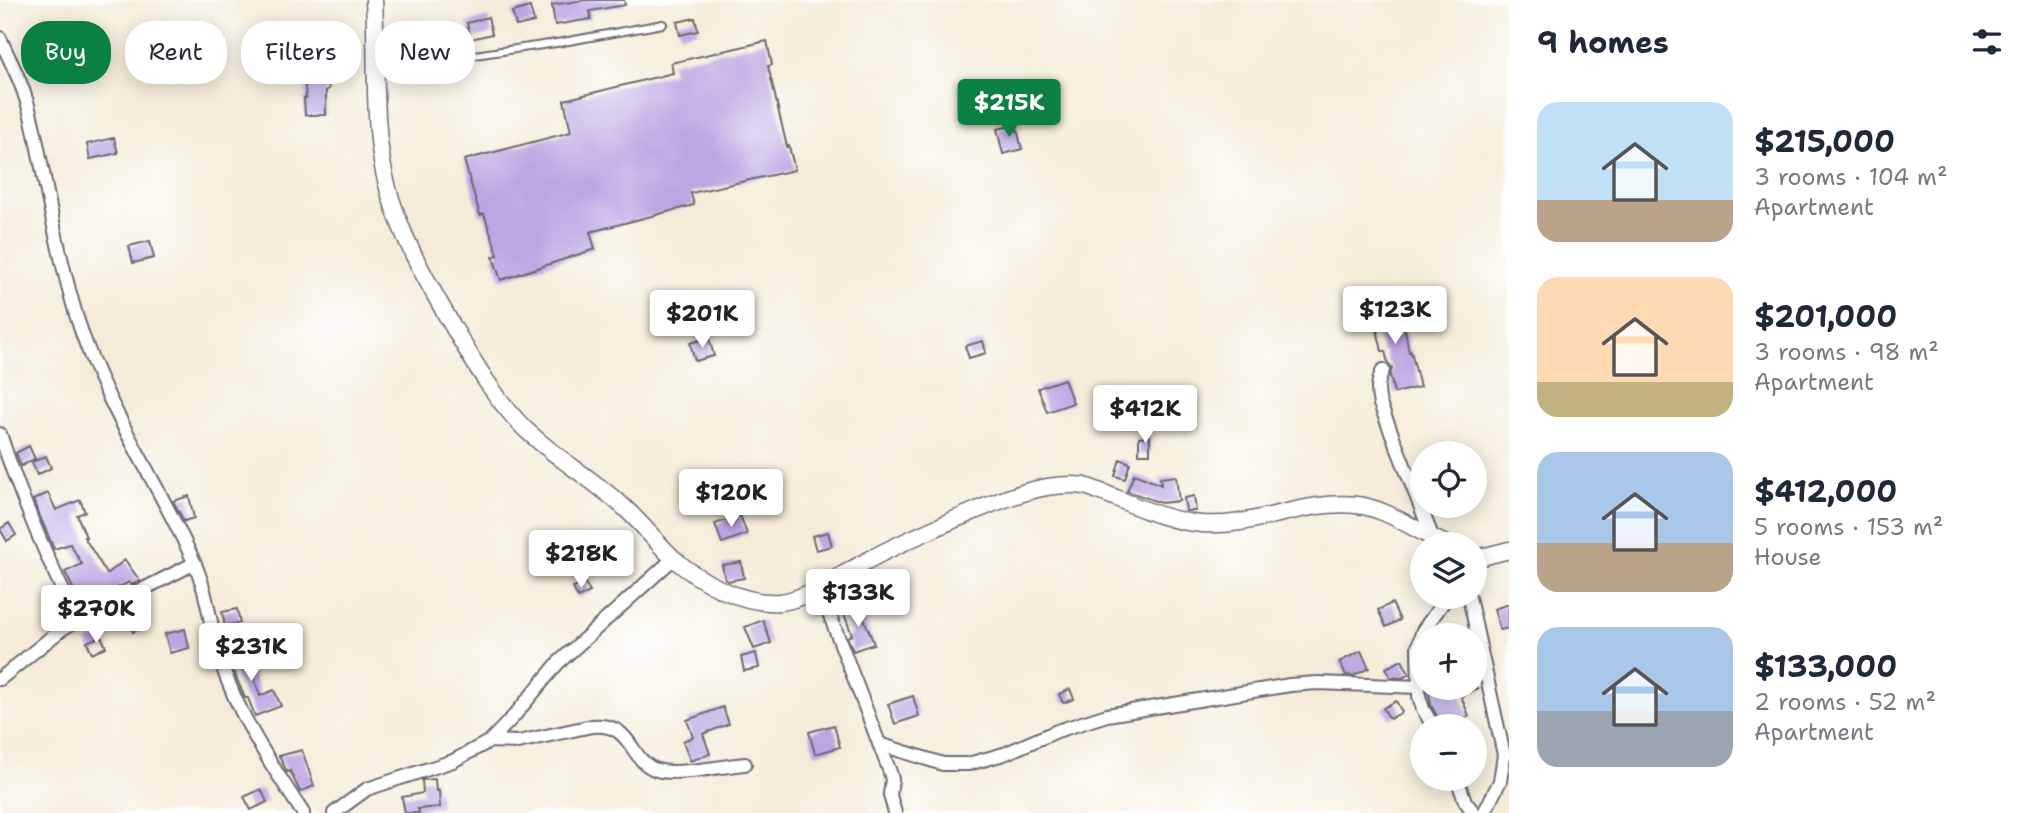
<!DOCTYPE html>
<meta charset="utf-8">
<style>
:root{--surface:#fff;--page:#f6f6f7;--text:#1f2937;--muted:#747a83;--accent:#0b8043}
body{margin:0;font-family:"Shantell Sans",sans-serif;background:var(--page);color:var(--text);height:100vh;display:flex;flex-direction:column;font-size:26px;white-space:nowrap}
*{box-sizing:border-box;margin:0}
p{font-size:23px;color:var(--muted)}
.icon{flex:none;width:38px;height:38px;fill:none;stroke:currentColor;stroke-width:2;stroke-linecap:round;stroke-linejoin:round}
.map{position:relative;flex:1;overflow:hidden}
.drawer{display:flex;flex-direction:column;background:var(--surface);width:525px}
.drawer>*{flex:none}
.top-card{position:absolute;left:21px;top:21px;width:665px;height:63px;display:flex;gap:14px}
.fabs{position:absolute;left:1410px;top:441px;display:grid;gap:14px}
.fabs a{display:grid;place-items:center;width:77px;height:77px;border-radius:50%;background:var(--surface);box-shadow:0 4px 18px #0003;font-size:35px}
.price{position:absolute;translate:-50% -60px;padding:0 16px;border-radius:7px;background:#fff;color:#222;font-size:23px;line-height:46px;filter:drop-shadow(0 2px 4px #0008)}
.price::after{content:'';position:absolute;left:50%;top:42px;width:21px;height:16px;margin-left:-10px;background:inherit;clip-path:polygon(0 0,100% 0,50% 100%)}
.price.selected{background:var(--accent);color:#fff}
ul{padding:0;list-style:none}
li{display:flex;align-items:center;gap:21px;height:175px;padding:0 28px}
li span{display:grid;place-items:center;flex:none;width:196px;height:140px;border-radius:21px;color:#555}
li>.icon{margin-inline-start:auto}
span .icon{width:84px;height:84px;fill:#fffc;stroke-width:1}
li b{font-size:30px}
h2{display:flex;justify-content:space-between;align-items:center;height:84px;padding:0 28px;font-size:30px}
.pill{padding:0 24px;border-radius:28px;background:var(--surface);box-shadow:0 4px 18px #0003;font-size:24px;line-height:63px}
.pill.selected{background:var(--accent);color:#fff}
main{display:flex;flex:1;min-height:0}
.map>svg:first-child{display:block}
</style>
<main>
<div class="map">
<svg width="1509" height="813" viewBox="0 0 1509 813">
<rect width="100%" height="100%" fill="#fff"/>
<filter id="ink" filterUnits="userSpaceOnUse"><feTurbulence type="fractalNoise" baseFrequency=".0143" numOctaves="2"/><feDisplacementMap in="SourceGraphic" scale="14" xChannelSelector="R" yChannelSelector="G"/><feConvolveMatrix kernelMatrix="1 2 1 2 8 2 1 2 1" color-interpolation-filters="sRGB"/></filter>
<filter id="wash" filterUnits="userSpaceOnUse"><feTurbulence type="fractalNoise" baseFrequency=".00686" numOctaves="4" result="noise"/><feDisplacementMap in="SourceGraphic" scale="28" xChannelSelector="R" yChannelSelector="G"/><feGaussianBlur stdDeviation="1.57" result="paint"/><feColorMatrix in="noise" values="0 0 0 0 0 0 0 0 0 0 0 0 0 0 0 0 0 1.4 0 .05"/><feComposite in="paint" operator="in"/></filter>
<g filter="url(#wash)">
<rect width="100%" height="100%" fill="#f4ecd8"/>
<g id="blocks">
<path fill="#bba6e2" d="M 585,0 L 624,0 L 625,5 L 590,11 L 591,19 L 555,25 L 552,5 Z
M 530,7 L 534,22 L 516,26 L 512,12 Z
M 488,17 L 492,34 L 471,39 L 467,23 Z
M 695,18 L 698,31 L 680,35 L 677,22 Z
M 767,41 L 772,65 L 768,66 L 787,147 L 789,146 L 795,170 L 691,193 L 694,205 L 590,232 L 595,249 L 501,280 L 493,257 L 498,255 L 484,214 L 480,215 L 464,160 L 571,132 L 564,100 L 673,73 L 671,63 Z
M 327,73 L 329,89 L 326,90 L 326,115 L 305,115 L 304,98 L 306,98 L 304,75 Z
M 1016,125 L 1022,149 L 1003,154 L 997,129 Z
M 114,138 L 118,153 L 90,159 L 87,144 Z
M 150,241 L 154,258 L 133,263 L 129,246 Z
M 1384,297 L 1387,311 L 1401,309 L 1409,352 L 1411,351 L 1420,387 L 1394,393 L 1390,375 L 1392,368 L 1388,363 L 1385,351 L 1382,351 L 1370,300 Z
M 709,338 L 714,356 L 695,361 L 690,343 Z
M 983,341 L 986,353 L 969,358 L 965,346 Z
M 1064,379 L 1073,403 L 1047,412 L 1038,388 Z
M 1150,436 L 1150,454 L 1139,454 L 1139,437 Z
M 29,446 L 35,459 L 21,466 L 16,453 Z
M 46,456 L 51,468 L 37,475 L 32,462 Z
M 1120,459 L 1130,463 L 1125,479 L 1115,476 Z
M 1134,474 L 1161,485 L 1160,478 L 1176,476 L 1179,501 L 1161,503 L 1127,491 Z
M 48,493 L 56,510 L 80,500 L 85,512 L 77,515 L 86,537 L 84,537 L 107,574 L 125,560 L 140,581 L 131,585 L 129,582 L 103,595 L 101,592 L 80,603 L 65,572 L 82,564 L 70,544 L 54,549 L 33,500 Z
M 189,496 L 194,518 L 184,521 L 173,501 Z
M 1194,496 L 1196,511 L 1186,511 L 1184,498 Z
M 740,515 L 747,534 L 722,543 L 715,524 Z
M 9,523 L 16,535 L 7,541 L 0,529 Z
M 828,532 L 832,546 L 816,550 L 812,536 Z
M 741,562 L 744,578 L 728,581 L 725,579 L 722,565 Z
M 585,583 L 590,592 L 578,598 L 573,588 Z
M 1392,603 L 1400,620 L 1386,627 L 1378,610 Z
M 1509,604 L 1509,628 L 1500,630 L 1494,609 Z
M 859,606 L 874,644 L 853,651 L 847,637 L 852,635 L 843,611 Z
M 142,607 L 149,625 L 133,632 L 125,614 Z
M 237,609 L 240,623 L 225,626 L 222,612 Z
M 763,620 L 771,643 L 754,649 L 745,627 Z
M 185,629 L 189,648 L 170,653 L 165,634 Z
M 101,636 L 106,647 L 92,654 L 87,642 Z
M 246,645 L 251,669 L 260,696 L 274,690 L 281,706 L 255,716 L 248,698 L 245,698 L 236,677 L 227,650 Z
M 1361,651 L 1369,668 L 1353,676 L 1346,675 L 1339,662 Z
M 756,653 L 759,668 L 744,671 L 741,657 Z
M 1402,660 L 1409,674 L 1402,678 L 1390,677 L 1386,668 Z
M 1428,688 L 1479,688 L 1461,696 L 1469,716 L 1445,726 L 1442,726 L 1431,705 Z
M 1070,689 L 1074,699 L 1063,703 L 1059,694 Z
M 913,696 L 919,716 L 895,724 L 888,704 Z
M 1396,701 L 1402,712 L 1390,719 L 1383,708 Z
M 723,707 L 729,724 L 703,734 L 710,754 L 690,761 L 683,741 L 693,737 L 687,720 Z
M 834,725 L 840,747 L 815,754 L 809,732 Z
M 302,750 L 314,786 L 300,792 L 290,771 L 287,772 L 279,756 Z
M 435,779 L 436,791 L 439,791 L 440,807 L 418,809 L 419,813 L 405,813 L 402,797 L 423,793 L 422,780 Z
M 261,789 L 267,802 L 251,810 L 244,797 Z"/>
</g>
</g>
<g filter="url(#ink)">
<use href="#blocks" fill-opacity="0" stroke="#6c6972" stroke-width="2"/>
<g fill="none" stroke-linecap="round" stroke-linejoin="round">
<g stroke="#6c6972" stroke-width="10">
<path id="lane" d="M 377,59 L 468,56 L 563,42 L 663,24"/>
</g>
<g stroke="#6c6972" stroke-width="16">
<path id="street" d="M 0,38 C 8,57 19,76 25,96 C 32,115 35,134 39,153 C 50,208 61,265 77,318 C 104,405 157,480 194,562 C 208,593 210,627 220,659 C 238,716 271,764 303,813
M 1383,370 C 1377,382 1377,391 1380,404 L 1434,541
M 0,434 C 21,498 47,559 77,620
M 819,587 L 890,772 L 892,779 L 890,795 L 895,813
M 1469,597 L 1504,755 L 1500,781 L 1484,813
M 0,679 L 62,629 L 77,620 L 104,609 L 195,563
M 1433,726 L 1423,709 L 1419,696 L 1418,647 L 1422,632 L 1447,597
M 490,741 L 518,742 L 592,726 C 634,722 628,761 657,770 C 676,776 723,766 745,764
M 879,744 L 943,764 L 968,764 L 1004,754 L 1057,731 L 1107,715 L 1290,685 L 1318,683 L 1419,687
M 1457,779 L 1465,801 L 1474,813
M 334,813 L 367,789 L 453,761 L 490,741 L 514,716 L 558,663 L 674,558"/>
</g>
<g stroke="#6c6972" stroke-width="19">
<path id="secondary" d="M 374,0 C 377,54 373,109 382,162 C 393,224 424,277 455,330 C 475,364 494,397 522,426 C 554,458 594,479 627,510 C 643,525 657,543 673,558 C 700,582 743,605 780,602 C 805,600 842,574 865,562 C 893,546 922,534 951,521 C 993,504 1039,480 1085,486 C 1123,499 1161,521 1202,524 C 1254,528 1305,499 1357,505 C 1389,509 1417,532 1446,544
M 1475,557 L 1478,558 L 1509,550"/>
</g>
<use href="#lane" stroke="#fff" stroke-width="6"/>
<use href="#street" stroke="#fff" stroke-width="12"/>
<use href="#secondary" stroke="#fff" stroke-width="16"/>
</g>
</g>
</svg>
<div class="fabs">
<a><svg class="icon" aria-label="locate" viewBox="0 0 24 24"><circle cx="12" cy="12" r="6"/><path d="M12 2v4M12 18v4M2 12h4M18 12h4"/></svg></a>
<a><svg class="icon" aria-label="layers" viewBox="0 0 24 24"><path d="M12 4l9 5-9 5-9-5zM3 14l9 5 9-5"/></svg></a>
<a>+</a>
<a>−</a>
</div>
<b class="price selected" style="left:1009px;top:139px">$215K</b>
<b class="price" style="left:1395px;top:346px">$123K</b>
<b class="price" style="left:702px;top:350px">$201K</b>
<b class="price" style="left:1145px;top:445px">$412K</b>
<b class="price" style="left:731px;top:529px">$120K</b>
<b class="price" style="left:581px;top:590px">$218K</b>
<b class="price" style="left:858px;top:629px">$133K</b>
<b class="price" style="left:96px;top:645px">$270K</b>
<b class="price" style="left:251px;top:683px">$231K</b>
<div class="top-card">
<a class="pill selected">Buy</a>
<a class="pill">Rent</a>
<a class="pill">Filters</a>
<a class="pill">New</a>
</div>
</div>
<section class="drawer">
<h2>9 homes<svg class="icon" aria-label="filters" viewBox="0 0 24 24"><path d="M4 7h16M4 17h16"/><circle cx="9" cy="7" r="2"/><circle cx="15" cy="17" r="2"/></svg></h2>
<ul>
<li><span style="background:linear-gradient(#bfe0f5 70%,#b9a48a 0)"><svg class="icon" aria-label="home" viewBox="0 0 24 24"><path d="M3 11l9-7 9 7M6 9v11h12V9"/></svg></span><div><b>$215,000</b><p>3 rooms · 104 m²</p><p>Apartment</p></div></li>
<li><span style="background:linear-gradient(#ffd9b3 75%,#c2b280 0)"><svg class="icon" aria-label="home" viewBox="0 0 24 24"><path d="M3 11l9-7 9 7M6 9v11h12V9"/></svg></span><div><b>$201,000</b><p>3 rooms · 98 m²</p><p>Apartment</p></div></li>
<li><span style="background:linear-gradient(#a9c7e8 65%,#b9a48a 0)"><svg class="icon" aria-label="home" viewBox="0 0 24 24"><path d="M3 11l9-7 9 7M6 9v11h12V9"/></svg></span><div><b>$412,000</b><p>5 rooms · 153 m²</p><p>House</p></div></li>
<li><span style="background:linear-gradient(#a9c7e8 60%,#9aa5b1 0)"><svg class="icon" aria-label="home" viewBox="0 0 24 24"><path d="M3 11l9-7 9 7M6 9v11h12V9"/></svg></span><div><b>$133,000</b><p>2 rooms · 52 m²</p><p>Apartment</p></div></li>
</ul>
</section>
</main>
